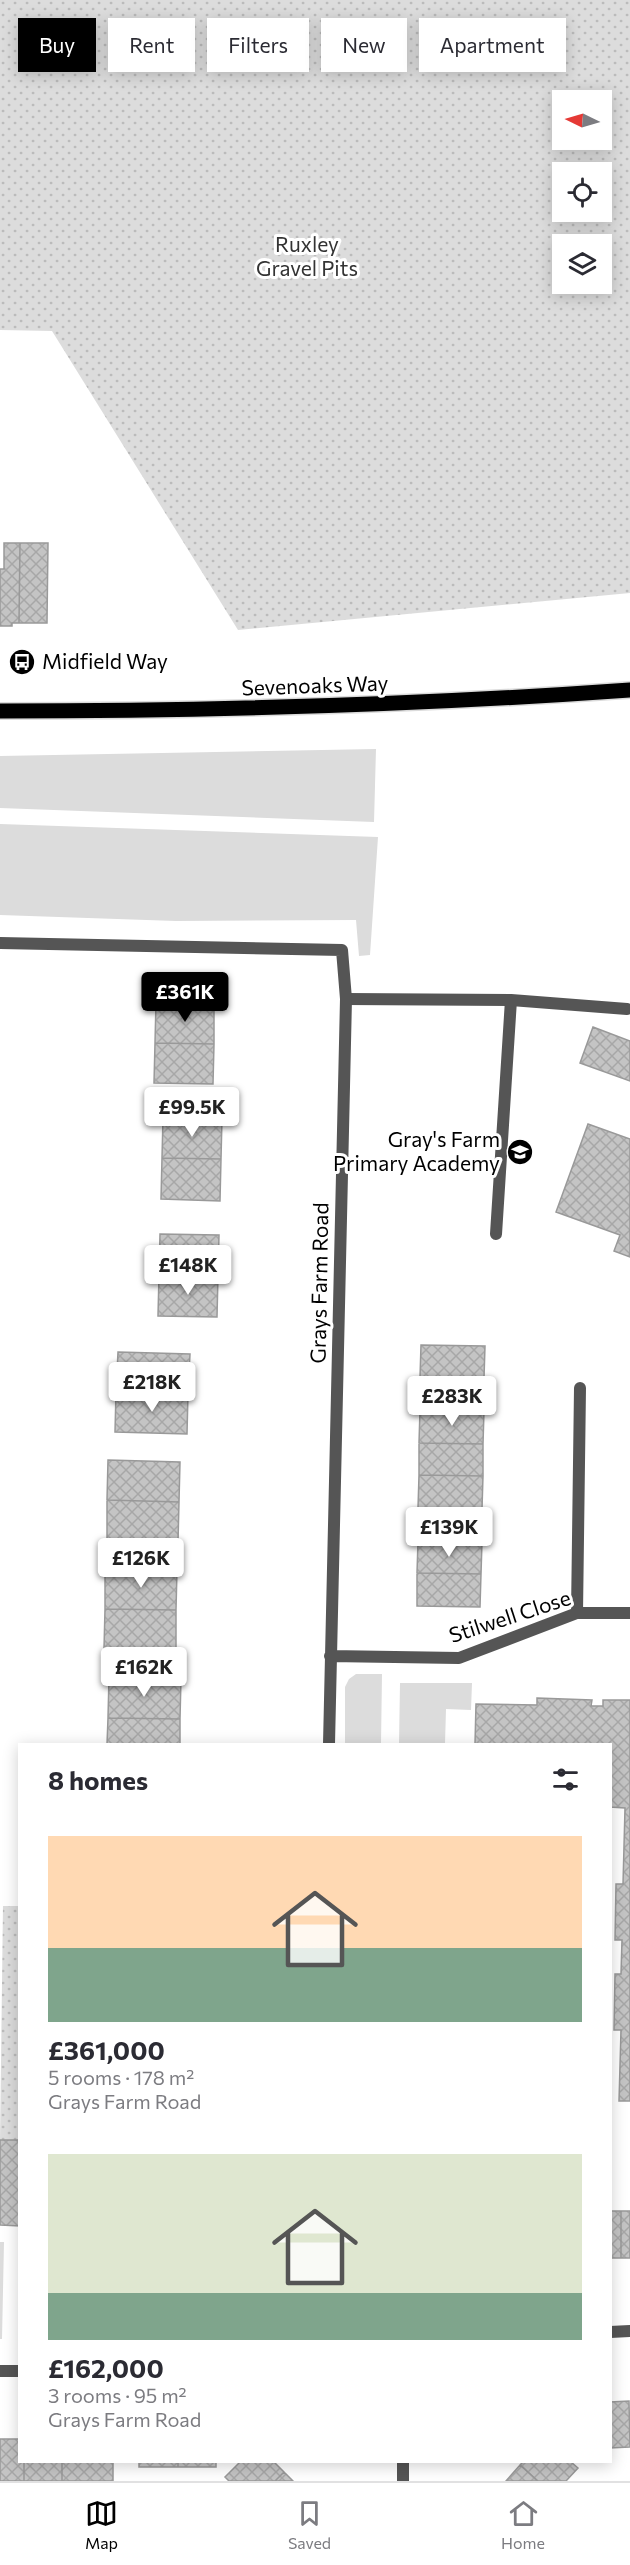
<!DOCTYPE html>
<meta charset="utf-8">
<style>
:root{--surface:#fff;--page:#f7f7f7;--text:#2b2b33;--muted:#7c7c81;--line:#e1e1e2;--accent:#000}
body{margin:0;font-family:Commissioner,sans-serif;background:var(--page);color:var(--text);height:100vh;display:flex;flex-direction:column;font-size:22px;white-space:nowrap}
*{box-sizing:border-box;margin:0}
p{font-size:20px;color:var(--muted)}
.icon{flex:none;width:33px;height:33px;fill:none;stroke:currentColor;stroke-width:2;stroke-linecap:round;stroke-linejoin:round}
.map{position:relative;flex:1;overflow:hidden}
.drawer{position:absolute;left:18px;top:1743px;width:594px;height:720px;display:flex;flex-direction:column;background:var(--surface);border-radius:0px;box-shadow:0 3px 15px #0003}
.drawer>*{flex:none}
.banner{position:absolute;left:18px;top:18px;width:594px;height:54px;display:flex;gap:12px}
.needle{width:39px;rotate:275deg}
.tools{position:absolute;left:552px;top:90px;display:grid;gap:12px}
.tools a{display:grid;place-items:center;width:60px;height:60px;border-radius:0px;background:var(--surface);box-shadow:0 3px 15px #0003;font-size:30px}
.price{position:absolute;translate:-50% -51px;padding:0 14px;border-radius:6px;background:#fff;color:#222;font-size:20px;line-height:39px;filter:drop-shadow(0 2px 3px #0008)}
.price::after{content:'';position:absolute;left:50%;top:36px;width:18px;height:14px;margin-left:-9px;background:inherit;clip-path:polygon(0 0,100% 0,50% 100%)}
.price.current{background:var(--accent);color:#fff}
ul{padding:0;list-style:none}
li{display:grid;align-content:center;gap:12px;height:318px;padding:0 30px}
li span{display:grid;place-items:center;height:186px;border-radius:0px;color:#555}
li>.icon{margin-inline-start:auto}
span .icon{width:108px;height:108px;fill:#fffc;stroke-width:1}
li b{font-size:26px}
h2{display:flex;justify-content:space-between;align-items:center;height:72px;padding:0 30px;font-size:26px}
.pill{padding:0 21px;border-radius:0px;background:var(--surface);box-shadow:0 3px 15px #0003;font-size:21px;line-height:54px}
.pill.current{background:var(--accent);color:#fff}
.tabs{display:flex;justify-content:space-around;align-items:center;height:84px;border-top:2px solid var(--line);background:var(--surface);font-size:16px;color:var(--muted)}
.tabs a{display:grid;justify-items:center;gap:3px}
.tabs .current{color:var(--accent)}
.map>svg:first-child{display:block}
</style>
<div class="map">
<svg width="630" height="2481" viewBox="0 0 630 2481">
<defs>
<pattern id="park-dots" width="8" height="8" patternUnits="userSpaceOnUse" patternTransform="scale(1.5)"><rect width="8" height="8" fill="#dcdcdc"/><path d="M2 2h.1M6 6h.1" fill="none" stroke="#bbb" stroke-width="1.8" stroke-linecap="round"/></pattern>
<pattern id="building-cross-hatch" width="8" height="8" patternUnits="userSpaceOnUse" patternTransform="scale(1.5)"><rect width="8" height="8" fill="#c4c4c4"/><path d="M0 0l8 8M0 8l8-8" fill="none" stroke="#a7a7a7"/></pattern>
</defs>
<rect width="100%" height="100%" fill="#fff"/>
<path fill="#dcdcdc" d="M 376,749 L 374,822 L 0,808 L 0,756 Z
M 0,824 L 378,837 L 370,955 L 359,956 L 356,920 L 176,921 L 0,915 Z
M 356,1674 L 382,1674 L 381,1744 L 345,1744 L 345,1687 L 349,1679 Z
M 400,1683 L 472,1683 L 471,1710 L 446,1709 L 445,1744 L 399,1744 Z
M 0,2242 L 4,2242 L 2,2339 L 0,2339 Z"/>
<path fill="url(#park-dots)" fill-rule="evenodd" d="M 0,0 L 630,0 L 630,593 L 238,630 L 52,331 L 0,330 ZM 562,100 L 602,100 L 602,140 L 562,140 ZM 562,172 L 602,172 L 602,212 L 562,212 ZM 562,244 L 602,244 L 602,284 L 562,284 Z
M 3,1906 L 19,1906 L 19,2140 L 0,2140 Z"/>
<path fill="url(#building-cross-hatch)" stroke="#999" stroke-width="1.5" d="M 4,543 L 20,543 L 19,623 L 12,623 L 12,626 L 0,626 L 0,569 L 4,569 Z
M 20,543 L 48,543 L 47,623 L 19,623 Z
M 156,1002 L 214,1003 L 214,1044 L 155,1043 Z
M 593,1027 L 630,1041 L 630,1081 L 580,1063 Z
M 155,1043 L 214,1044 L 213,1084 L 154,1083 Z
M 163,1118 L 222,1119 L 221,1159 L 162,1158 Z
M 588,1124 L 630,1139 L 630,1257 L 614,1251 L 620,1235 L 556,1212 Z
M 162,1158 L 221,1159 L 220,1201 L 161,1199 Z
M 160,1234 L 219,1235 L 218,1276 L 159,1275 Z
M 159,1275 L 218,1276 L 217,1317 L 158,1316 Z
M 421,1345 L 485,1346 L 484,1378 L 420,1377 Z
M 118,1352 L 190,1354 L 188,1394 L 116,1392 Z
M 420,1377 L 484,1378 L 484,1411 L 420,1410 Z
M 116,1392 L 188,1394 L 187,1434 L 115,1432 Z
M 420,1410 L 484,1411 L 483,1444 L 419,1443 Z
M 419,1443 L 483,1444 L 483,1476 L 419,1475 Z
M 108,1460 L 180,1462 L 179,1502 L 107,1500 Z
M 419,1475 L 483,1476 L 482,1509 L 418,1508 Z
M 107,1500 L 179,1502 L 178,1542 L 107,1540 Z
M 418,1508 L 482,1509 L 482,1542 L 418,1541 Z
M 418,1541 L 482,1542 L 481,1574 L 417,1573 Z
M 105,1569 L 177,1570 L 176,1610 L 105,1609 Z
M 417,1573 L 481,1574 L 480,1607 L 417,1606 Z
M 105,1609 L 176,1610 L 176,1650 L 104,1649 Z
M 109,1677 L 181,1679 L 180,1719 L 108,1718 Z
M 537,1698 L 592,1700 L 591,1706 L 603,1706 L 603,1700 L 630,1700 L 630,2101 L 619,2101 L 621,2030 L 614,2030 L 615,1974 L 621,1974 L 622,1940 L 615,1940 L 616,1884 L 623,1884 L 625,1808 L 610,1807 L 610,1744 L 475,1744 L 476,1704 L 537,1705 Z
M 108,1718 L 180,1719 L 180,1744 L 107,1744 Z
M 0,2140 L 20,2140 L 20,2226 L 0,2225 Z
M 610,2211 L 621,2211 L 621,2258 L 610,2258 Z
M 621,2211 L 630,2211 L 630,2258 L 621,2258 Z
M 629,2401 L 630,2447 L 610,2448 L 610,2402 Z
M 0,2439 L 20,2439 L 20,2462 L 24,2462 L 24,2481 L 0,2481 Z
M 24,2462 L 62,2462 L 62,2481 L 24,2481 Z
M 62,2462 L 113,2462 L 113,2481 L 62,2481 Z
M 139,2462 L 178,2462 L 178,2467 L 139,2467 Z
M 178,2462 L 216,2462 L 216,2467 L 178,2467 Z
M 240,2462 L 274,2462 L 284,2472 L 275,2481 L 229,2481 L 225,2477 Z
M 523,2462 L 571,2462 L 578,2468 L 566,2481 L 538,2481 L 520,2465 Z
M 520,2465 L 538,2481 L 506,2481 Z
M 284,2472 L 293,2481 L 275,2481 Z"/>
<g fill="none" stroke-linecap="round" stroke-linejoin="round">
<g stroke="#dbdbdb" stroke-width="18">
<path id="primary" d="M 0,711 C 211,711 420,705 630,690"/>
</g>
<path stroke="#555" stroke-width="12" d="M 346,999 L 511,1000 L 627,1009
M 496,1234 L 511,1000
M 577,1613 L 580,1388"/>
<path stroke="#555" stroke-width="12" d="M 0,943 L 342,950 L 346,999 L 329,1744
M 330,1656 L 459,1658 L 577,1613 L 630,1613
M 610,2332 L 630,2331
M 0,2371 L 20,2371
M 403,2481 L 403,2462"/>
<use href="#primary" stroke="#000" stroke-width="15"/>
</g>
<defs>
<g id="bus-disc" transform="scale(1.35)"><circle r="9.5" fill="#000" stroke="#fff"/><path d="M-5-6H5V4H4V6H2V4H-2V6H-4V4H-5ZM-3.5-4V0h7V-4ZM-3.5 1.2v1.5H-2V1.2ZM2 1.2v1.5H3.5V1.2Z" fill="#fff"/></g>
<g id="school-disc" transform="scale(1.35)"><circle r="9.5" fill="#000" stroke="#fff"/><path d="M0-5L7-2L0 1L-7-2ZM-4 1L0 2.5L4 1V4Q0 6-4 4Z" fill="#fff"/></g>
</defs>
<g fill-rule="evenodd">
<use href="#bus-disc" x="22" y="662"/>
<use href="#school-disc" x="520" y="1152"/>
</g>
<g text-anchor="middle" stroke-width="6" stroke-linejoin="round" paint-order="stroke">
<g font-size="21" fill="#333" stroke="#fff">
<text x="307" y="252">Ruxley<tspan x="307" dy="24">Gravel Pits</tspan></text>
</g>
<g font-size="21" fill="#000" stroke="#fff" text-anchor="start">
<text x="42" y="669">Midfield Way</text>
<text x="500" y="1147" text-anchor="end">Gray's Farm<tspan x="500" dy="24">Primary Academy</tspan></text>
</g>
<g font-size="21" fill="#000" stroke="#fff">
<text transform="translate(315 686) rotate(-2)" y="7">Sevenoaks Way</text>
<text transform="translate(320 1283) rotate(-89)" y="7">Grays Farm Road</text>
<text transform="translate(510 1617) rotate(-18)" y="7">Stilwell Close</text>
</g>
</g>
</svg>
<div class="tools">
<a><svg class="needle" viewBox="-14 -14 28 28"><path d="M0-13l5 13h-10z" fill="#e53935"/><path d="M0 13l5-13h-10z" fill="#7c7c81"/></svg></a>
<a><svg class="icon" aria-label="locate" viewBox="0 0 24 24"><circle cx="12" cy="12" r="6"/><path d="M12 2v4M12 18v4M2 12h4M18 12h4"/></svg></a>
<a><svg class="icon" aria-label="layers" viewBox="0 0 24 24"><path d="M12 4l9 5-9 5-9-5zM3 14l9 5 9-5"/></svg></a>
</div>
<b class="price current" style="left:185px;top:1023px">£361K</b>
<b class="price" style="left:192px;top:1138px">£99.5K</b>
<b class="price" style="left:188px;top:1296px">£148K</b>
<b class="price" style="left:152px;top:1413px">£218K</b>
<b class="price" style="left:452px;top:1427px">£283K</b>
<b class="price" style="left:449px;top:1558px">£139K</b>
<b class="price" style="left:141px;top:1589px">£126K</b>
<b class="price" style="left:144px;top:1698px">£162K</b>
<div class="banner">
<a class="pill current">Buy</a>
<a class="pill">Rent</a>
<a class="pill">Filters</a>
<a class="pill">New</a>
<a class="pill">Apartment</a>
</div>
<section class="drawer">
<h2>8 homes<svg class="icon" aria-label="filters" viewBox="0 0 24 24"><path d="M4 7h16M4 17h16"/><circle cx="9" cy="7" r="2"/><circle cx="15" cy="17" r="2"/></svg></h2>
<ul>
<li><span style="background:linear-gradient(#ffd9b3 60%,#7fa58c 0)"><svg class="icon" aria-label="home" viewBox="0 0 24 24"><path d="M3 11l9-7 9 7M6 9v11h12V9"/></svg></span><div><b>£361,000</b><p>5 rooms · 178 m²</p><p>Grays Farm Road</p></div></li>
<li><span style="background:linear-gradient(#dfe7d0 75%,#7fa58c 0)"><svg class="icon" aria-label="home" viewBox="0 0 24 24"><path d="M3 11l9-7 9 7M6 9v11h12V9"/></svg></span><div><b>£162,000</b><p>3 rooms · 95 m²</p><p>Grays Farm Road</p></div></li>
</ul>
</section>
</div>
<nav class="tabs">
<a class="current"><svg class="icon" aria-label="map" viewBox="0 0 24 24"><path d="M3 6l6-2 6 2 6-2v14l-6 2-6-2-6 2zM9 4v14M15 6v14"/></svg>Map</a>
<a><svg class="icon" aria-label="saved" viewBox="0 0 24 24"><path d="M7 4h10v16l-5-4-5 4z"/></svg>Saved</a>
<a><svg class="icon" aria-label="home" viewBox="0 0 24 24"><path d="M3 11l9-7 9 7M6 9v11h12V9"/></svg>Home</a>
</nav>
